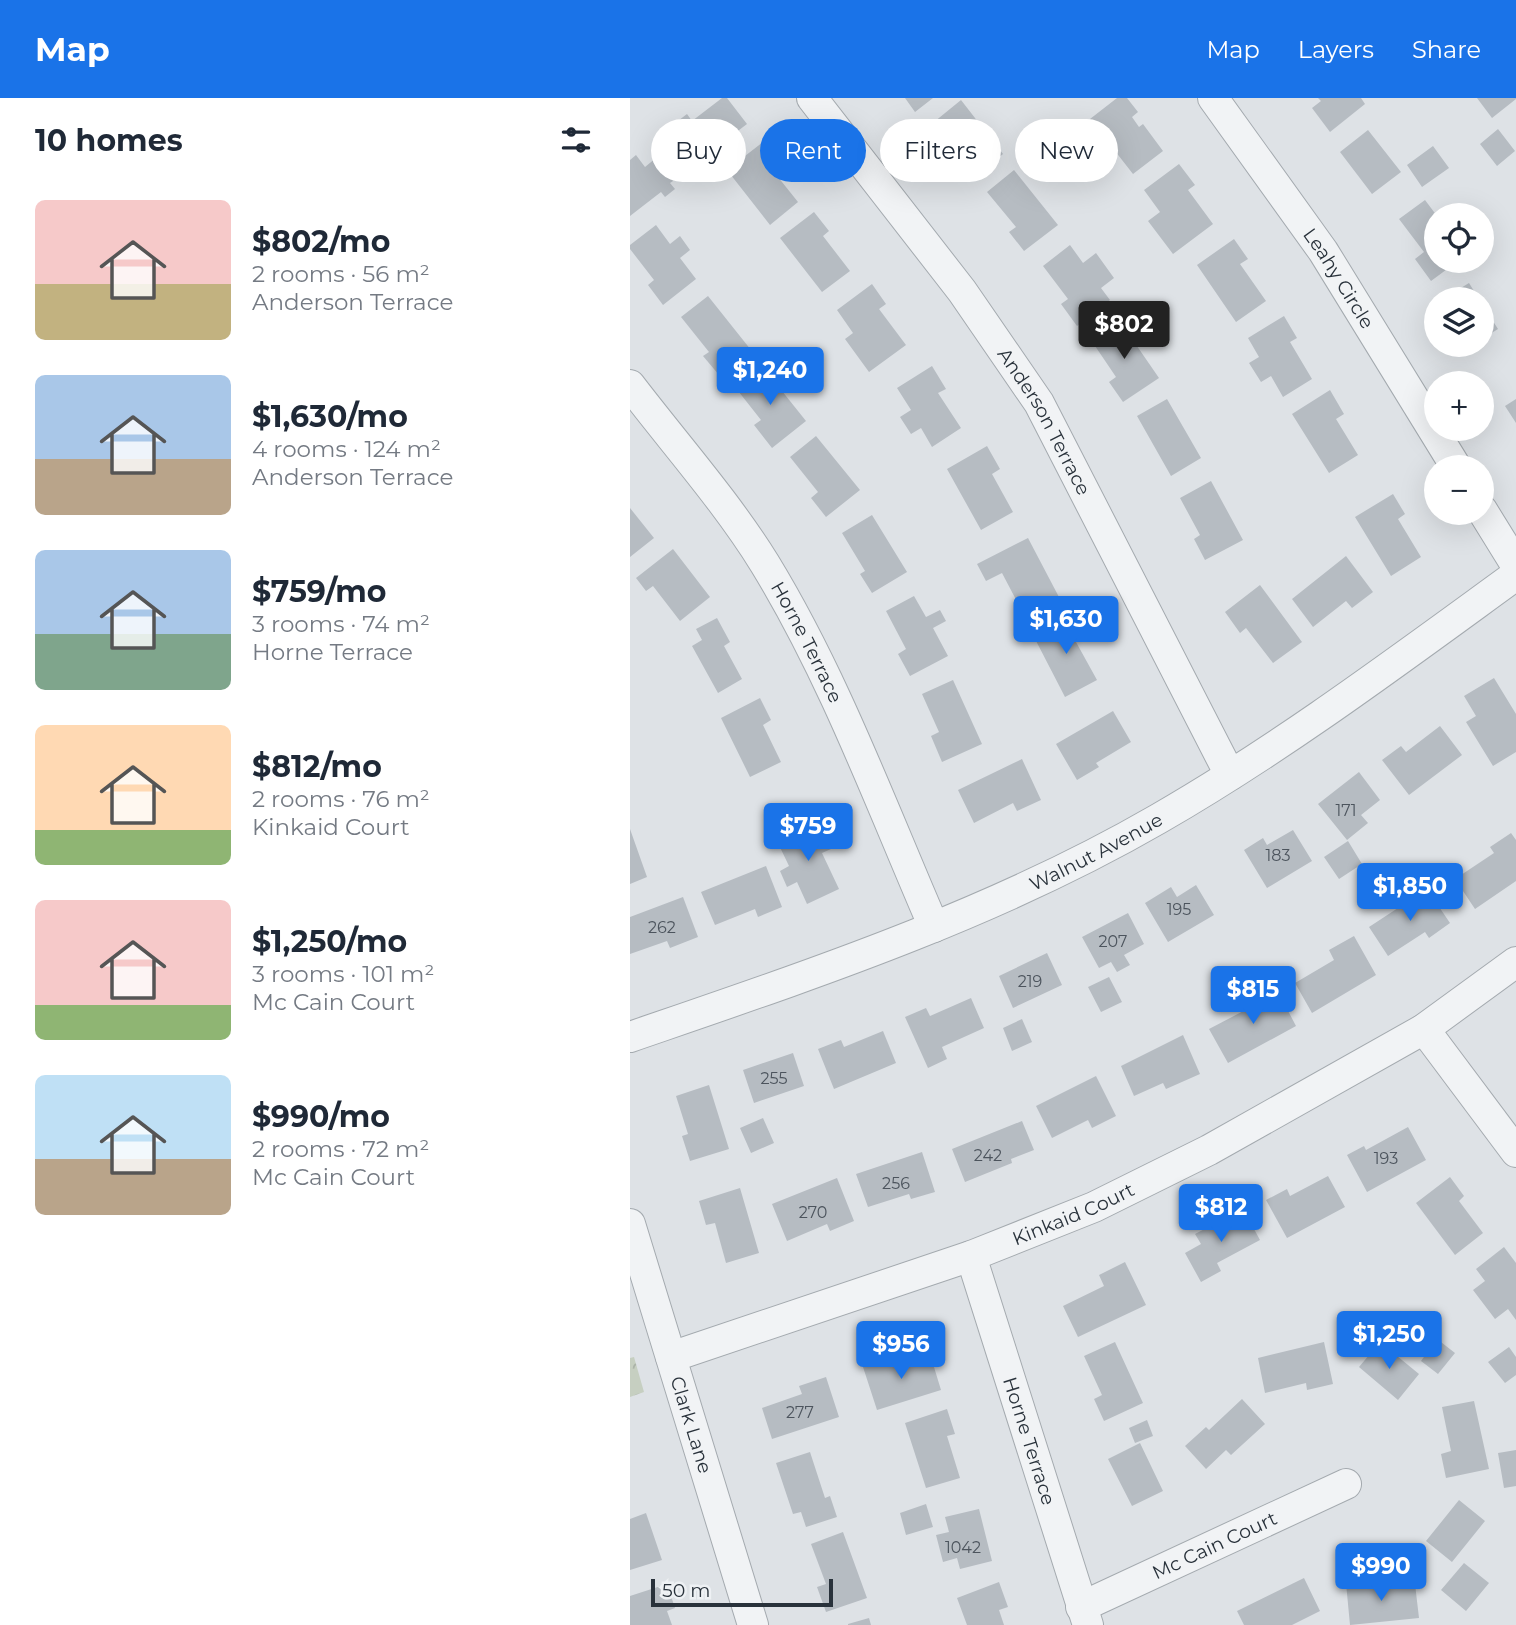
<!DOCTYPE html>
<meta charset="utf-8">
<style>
:root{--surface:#fff;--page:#f2f2f3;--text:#1f2937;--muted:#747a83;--accent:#1a73e8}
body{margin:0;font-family:Montserrat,sans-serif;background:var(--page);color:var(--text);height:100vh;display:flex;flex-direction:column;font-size:26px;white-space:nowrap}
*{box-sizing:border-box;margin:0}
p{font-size:23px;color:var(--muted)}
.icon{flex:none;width:38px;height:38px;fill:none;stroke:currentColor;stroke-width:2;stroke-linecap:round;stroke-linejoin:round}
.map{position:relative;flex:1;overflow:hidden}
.side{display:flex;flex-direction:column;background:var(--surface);width:630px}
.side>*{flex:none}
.hud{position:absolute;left:21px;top:21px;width:665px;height:63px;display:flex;gap:14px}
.buttons{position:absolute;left:794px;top:105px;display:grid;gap:14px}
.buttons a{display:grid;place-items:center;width:70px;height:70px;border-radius:50%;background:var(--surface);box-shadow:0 7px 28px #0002;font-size:35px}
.scale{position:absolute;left:21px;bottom:18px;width:182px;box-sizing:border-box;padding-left:7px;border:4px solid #29323b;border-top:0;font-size:19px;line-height:24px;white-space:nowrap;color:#29323b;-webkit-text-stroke:5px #eef1f4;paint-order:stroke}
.price{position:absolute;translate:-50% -60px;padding:0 16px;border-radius:7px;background:var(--accent);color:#fff;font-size:23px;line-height:46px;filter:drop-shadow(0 2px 4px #0008)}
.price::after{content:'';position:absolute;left:50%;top:42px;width:21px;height:16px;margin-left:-10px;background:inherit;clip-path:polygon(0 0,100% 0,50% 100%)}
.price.on{background:#222;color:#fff}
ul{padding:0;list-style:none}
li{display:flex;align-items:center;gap:21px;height:175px;padding:0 35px}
li span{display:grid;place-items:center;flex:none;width:196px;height:140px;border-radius:10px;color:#555}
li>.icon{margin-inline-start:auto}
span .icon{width:84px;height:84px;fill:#fffc;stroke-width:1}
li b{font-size:30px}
h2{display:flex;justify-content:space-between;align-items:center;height:84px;padding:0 35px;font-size:30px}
.tag{padding:0 24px;border-radius:32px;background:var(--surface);box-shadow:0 7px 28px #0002;font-size:24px;line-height:63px}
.tag.on{background:var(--accent);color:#fff}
header{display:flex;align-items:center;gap:42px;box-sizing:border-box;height:98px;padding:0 35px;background:var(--accent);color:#fff}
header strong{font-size:33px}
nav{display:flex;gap:38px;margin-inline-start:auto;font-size:24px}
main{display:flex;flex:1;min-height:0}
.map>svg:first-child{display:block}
</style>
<header>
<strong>Map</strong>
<nav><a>Map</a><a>Layers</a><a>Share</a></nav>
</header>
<main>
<section class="side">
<h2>10 homes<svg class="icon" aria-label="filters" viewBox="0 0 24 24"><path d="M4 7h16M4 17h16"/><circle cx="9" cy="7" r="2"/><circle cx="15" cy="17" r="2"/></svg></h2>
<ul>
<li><span style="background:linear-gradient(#f6c9c9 60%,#c2b280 0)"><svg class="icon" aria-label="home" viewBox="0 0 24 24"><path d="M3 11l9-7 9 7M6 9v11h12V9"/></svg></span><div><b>$802/mo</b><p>2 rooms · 56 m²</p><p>Anderson Terrace</p></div></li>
<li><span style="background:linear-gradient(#a9c7e8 60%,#b9a48a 0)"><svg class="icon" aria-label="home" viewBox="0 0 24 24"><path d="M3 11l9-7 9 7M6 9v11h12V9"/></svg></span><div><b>$1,630/mo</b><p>4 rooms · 124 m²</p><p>Anderson Terrace</p></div></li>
<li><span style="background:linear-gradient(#a9c7e8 60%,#7fa58c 0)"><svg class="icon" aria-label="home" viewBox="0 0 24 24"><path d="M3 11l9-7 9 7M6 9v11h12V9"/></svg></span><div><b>$759/mo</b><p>3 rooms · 74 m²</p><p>Horne Terrace</p></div></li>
<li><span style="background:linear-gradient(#ffd9b3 75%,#8fb573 0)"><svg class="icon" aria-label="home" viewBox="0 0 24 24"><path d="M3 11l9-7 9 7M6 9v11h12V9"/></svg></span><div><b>$812/mo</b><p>2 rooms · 76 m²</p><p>Kinkaid Court</p></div></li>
<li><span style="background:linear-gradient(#f6c9c9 75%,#8fb573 0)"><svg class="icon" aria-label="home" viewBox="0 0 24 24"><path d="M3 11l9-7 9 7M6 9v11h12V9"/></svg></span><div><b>$1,250/mo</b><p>3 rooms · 101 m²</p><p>Mc Cain Court</p></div></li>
<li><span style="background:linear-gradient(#bfe0f5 60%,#b9a48a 0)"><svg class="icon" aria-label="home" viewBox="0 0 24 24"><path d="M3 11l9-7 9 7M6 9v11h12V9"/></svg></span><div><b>$990/mo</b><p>2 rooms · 72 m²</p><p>Mc Cain Court</p></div></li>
</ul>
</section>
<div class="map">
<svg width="886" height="1527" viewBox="0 0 886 1527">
<defs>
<pattern id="park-crowns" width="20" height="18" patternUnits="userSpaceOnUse" patternTransform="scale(1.75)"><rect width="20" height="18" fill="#c6cfc1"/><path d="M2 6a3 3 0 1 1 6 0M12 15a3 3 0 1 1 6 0" fill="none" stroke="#aab2a7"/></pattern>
</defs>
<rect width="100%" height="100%" fill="#dee2e6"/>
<path fill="url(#park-crowns)" d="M 4,1259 L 14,1294 L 0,1299 L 0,1260 Z"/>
<path fill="#b6bcc2" d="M 92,0 L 97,0 L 117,26 L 63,67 L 36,32 L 57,16 L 62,23 Z
M 275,0 L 303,0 L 285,14 Z
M 487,0 L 497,0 L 508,14 L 502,19 L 509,29 L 513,26 L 533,53 L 503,76 L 460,21 Z
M 688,0 L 731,0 L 735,6 L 700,34 L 682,10 L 691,3 Z
M 847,0 L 886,0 L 886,1 L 862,20 Z
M 331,2 L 373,56 L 340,82 L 326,64 L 332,59 L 304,24 Z
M 868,31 L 885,53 L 867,68 L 850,46 Z
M 738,32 L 771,74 L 742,96 L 710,54 Z
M 133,44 L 148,62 L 140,69 L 168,104 L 140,127 L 97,72 Z
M 803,48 L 819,70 L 792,89 L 777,67 Z
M 6,57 L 15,69 L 26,60 L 43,83 L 40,85 L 45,91 L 35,99 L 31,94 L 0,118 L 0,62 Z
M 549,66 L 565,87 L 558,92 L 583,126 L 543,156 L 518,123 L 530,114 L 514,92 Z
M 384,72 L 428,127 L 394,153 L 379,134 L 386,129 L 357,94 Z
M 795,102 L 807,118 L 807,163 L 828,163 L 801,183 L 785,161 L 794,154 L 769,121 Z
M 184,114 L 199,133 L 193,138 L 220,173 L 192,194 L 150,140 Z
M 26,127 L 40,146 L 50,138 L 60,152 L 50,160 L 66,181 L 33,207 L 18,187 L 24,182 L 0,151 L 0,147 Z
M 604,141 L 618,161 L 610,166 L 636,203 L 606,224 L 567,167 Z
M 440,147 L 453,165 L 466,155 L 484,180 L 471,190 L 480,202 L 447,228 L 431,206 L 438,201 L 413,168 Z
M 839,185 L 849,201 L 813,201 Z
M 242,186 L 256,206 L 249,211 L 276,247 L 239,274 L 215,241 L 223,235 L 207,212 Z
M 78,198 L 121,252 L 89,277 L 73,258 L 79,254 L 51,219 Z
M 852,206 L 868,231 L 852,241 Z
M 654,218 L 667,240 L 660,244 L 682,281 L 653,299 L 641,278 L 631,284 L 619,265 L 629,259 L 618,240 Z
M 489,222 L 529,280 L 493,304 L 479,284 L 486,279 L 461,242 Z
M 132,268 L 176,323 L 142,350 L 124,327 L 131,322 L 105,289 Z
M 302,268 L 316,291 L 308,295 L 331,330 L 302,349 L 291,330 L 281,336 L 270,319 L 281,312 L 267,290 Z
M 700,292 L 714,316 L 706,321 L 728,357 L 699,375 L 662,316 Z
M 537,301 L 571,360 L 541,378 L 507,318 Z
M 886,301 L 886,325 L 875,308 Z
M 186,338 L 230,392 L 196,419 L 181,400 L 188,394 L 160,359 Z
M 357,348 L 370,371 L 362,376 L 383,414 L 351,432 L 317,371 Z
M 581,383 L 613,442 L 575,462 L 564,441 L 570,437 L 550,400 Z
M 763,396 L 775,416 L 768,421 L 791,459 L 761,478 L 725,419 Z
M 0,410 L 24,440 L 0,459 Z
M 242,417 L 277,474 L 242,495 L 230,476 L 235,473 L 212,435 Z
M 398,440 L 430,501 L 395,519 L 372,475 L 356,483 L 347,466 Z
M 43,451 L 80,499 L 50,523 L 23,488 L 16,493 L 6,480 Z
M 716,458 L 743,494 L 722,510 L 716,503 L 683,529 L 662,501 Z
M 630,487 L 672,544 L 643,565 L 616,530 L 610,535 L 595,514 Z
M 284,498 L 296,519 L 310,512 L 316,523 L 303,530 L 318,558 L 280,578 L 268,556 L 276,551 L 256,513 Z
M 443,518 L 455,539 L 446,544 L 467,582 L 435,599 L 404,539 Z
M 87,520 L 100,544 L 94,548 L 112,581 L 88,595 L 62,548 L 72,542 L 66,531 Z
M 864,580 L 886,616 L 886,654 L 863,668 L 836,624 L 846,618 L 834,598 Z
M 323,582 L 352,646 L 312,664 L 301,638 L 309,634 L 292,596 Z
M 130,600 L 141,622 L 133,627 L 151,664 L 120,679 L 91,620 Z
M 483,613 L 501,644 L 466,665 L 469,669 L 447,682 L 426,646 Z
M 810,628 L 832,657 L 779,697 L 752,662 L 771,648 L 776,654 Z
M 392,661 L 411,702 L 387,713 L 383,705 L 344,725 L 328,692 Z
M 729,674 L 750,702 L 731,717 L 738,725 L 717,742 L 688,706 Z
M 187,723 L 201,751 L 192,755 L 209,791 L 177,806 L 167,784 L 157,789 L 150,773 L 159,768 L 147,743 Z
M 0,731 L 17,779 L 0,786 Z
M 663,732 L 682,763 L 637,790 L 614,752 L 633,740 L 637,747 Z
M 881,735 L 886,742 L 886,783 L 845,811 L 825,781 L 864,755 L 860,749 Z
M 718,743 L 732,766 L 709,781 L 694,759 Z
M 136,768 L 152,809 L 128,819 L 125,811 L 85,827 L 71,794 Z
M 566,787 L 584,817 L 538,844 L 515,805 L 541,789 L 547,799 Z
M 797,791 L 820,825 L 799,840 L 795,834 L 758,858 L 739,829 Z
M 53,799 L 68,839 L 40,850 L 37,843 L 0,856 L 0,819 Z
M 498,815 L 514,846 L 494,857 L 500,867 L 487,874 L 481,864 L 469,870 L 452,839 Z
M 724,838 L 746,877 L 682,915 L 665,885 L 704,862 L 699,852 Z
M 417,855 L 432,887 L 383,910 L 369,878 Z
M 479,879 L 492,904 L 471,914 L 458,889 Z
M 646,890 L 666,928 L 598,965 L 579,931 L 623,908 L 621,904 Z
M 341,900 L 354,930 L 312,949 L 317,961 L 298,970 L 275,919 L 296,910 L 300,918 Z
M 392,921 L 402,944 L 382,953 L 373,930 Z
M 253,933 L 266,965 L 204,991 L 188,951 L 211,942 L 214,949 Z
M 553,937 L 570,976 L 536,991 L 533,985 L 504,998 L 491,968 Z
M 163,955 L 174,988 L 124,1005 L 113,972 Z
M 466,978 L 486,1018 L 462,1030 L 458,1022 L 422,1040 L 406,1008 Z
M 79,987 L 99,1051 L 60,1063 L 52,1038 L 58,1036 L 46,998 Z
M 133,1020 L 144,1045 L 121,1055 L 110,1030 Z
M 392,1023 L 404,1052 L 381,1061 L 382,1065 L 335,1084 L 322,1051 Z
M 778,1029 L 796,1062 L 737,1094 L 717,1057 L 734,1048 L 736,1052 Z
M 292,1054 L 305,1094 L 281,1101 L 279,1096 L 238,1109 L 226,1076 Z
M 698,1078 L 715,1109 L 657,1140 L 636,1102 L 657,1091 L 660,1098 Z
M 820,1079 L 834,1098 L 829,1103 L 853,1135 L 825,1157 L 786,1105 Z
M 207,1080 L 224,1123 L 200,1133 L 197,1126 L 157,1143 L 142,1106 Z
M 110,1090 L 129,1155 L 96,1165 L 85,1125 L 76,1127 L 69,1103 Z
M 613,1111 L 630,1142 L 587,1165 L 591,1173 L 571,1184 L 555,1155 L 571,1146 L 565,1136 Z
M 874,1149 L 886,1165 L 886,1222 L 878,1211 L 865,1221 L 843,1192 L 855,1183 L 846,1171 Z
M 495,1164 L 516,1207 L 448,1239 L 433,1208 L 474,1188 L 469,1177 Z
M 807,1241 L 825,1255 L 808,1276 L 791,1263 Z
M 485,1244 L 513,1305 L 474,1323 L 464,1301 L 472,1297 L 454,1258 Z
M 694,1244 L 703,1286 L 677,1292 L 676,1285 L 635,1295 L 628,1260 Z
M 750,1244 L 789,1276 L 768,1302 L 729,1269 Z
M 879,1249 L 886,1259 L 886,1277 L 875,1285 L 858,1264 Z
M 300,1256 L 311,1292 L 247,1312 L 233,1269 L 257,1261 L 259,1269 Z
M 196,1279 L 209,1319 L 142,1341 L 132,1310 L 172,1296 L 169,1288 Z
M 612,1301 L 635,1326 L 601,1357 L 596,1352 L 576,1371 L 555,1348 L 576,1329 L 579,1332 Z
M 844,1303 L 859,1371 L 816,1380 L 811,1356 L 821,1353 L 812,1309 Z
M 317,1311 L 325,1336 L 317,1338 L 330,1380 L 296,1390 L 275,1325 Z
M 517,1322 L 523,1338 L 505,1345 L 499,1330 Z
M 510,1345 L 533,1393 L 502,1408 L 478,1361 Z
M 886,1352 L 886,1388 L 874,1390 L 868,1355 Z
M 180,1354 L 195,1400 L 200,1398 L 207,1419 L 176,1429 L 171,1414 L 163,1416 L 146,1365 Z
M 829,1402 L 855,1423 L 822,1464 L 796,1443 Z
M 296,1406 L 303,1429 L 276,1437 L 270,1415 Z
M 349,1411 L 362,1463 L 330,1471 L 327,1460 L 313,1464 L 306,1437 L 319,1434 L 315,1419 Z
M 16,1415 L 32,1462 L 0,1472 L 0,1421 Z
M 213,1434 L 237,1500 L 196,1514 L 187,1489 L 196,1486 L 181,1446 Z
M 834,1465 L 859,1485 L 836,1513 L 811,1492 Z
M 674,1480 L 690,1513 L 662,1527 L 614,1527 L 607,1513 Z
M 743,1482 L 744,1490 L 785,1486 L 789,1520 L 720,1527 L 716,1485 Z
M 369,1484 L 378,1509 L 369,1512 L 374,1527 L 337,1527 L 327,1500 Z
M 37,1486 L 45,1510 L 37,1513 L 42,1527 L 0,1527 L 0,1498 Z
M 239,1520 L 241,1527 L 218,1527 L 218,1526 Z"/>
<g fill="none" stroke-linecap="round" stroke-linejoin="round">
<g stroke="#a4aaaf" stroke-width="32">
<g id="street">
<path id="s1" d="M 182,0 L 332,193 L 409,305 L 600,677"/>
<path id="s2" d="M 583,0 L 693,153 L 826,369"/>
<path id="s3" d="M 0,287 C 45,346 96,403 135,466 C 204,579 251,707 304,829"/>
<path d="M 852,412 L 886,467"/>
<path d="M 794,931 L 886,1054"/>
<path id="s4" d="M 0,939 C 180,877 362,817 528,721 C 653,649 769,562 886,477"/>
<path id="s5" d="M 0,1126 L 123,1527"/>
<path id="s6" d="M 341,1158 L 458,1527"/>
<path id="s7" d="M 41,1259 L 341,1158 L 464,1109 L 579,1052 L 794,931 L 886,864"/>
<path id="s8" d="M 451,1509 L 716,1386"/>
</g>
</g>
<use href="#street" stroke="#f1f3f5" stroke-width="30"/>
</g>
<g text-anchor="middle" stroke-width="5" stroke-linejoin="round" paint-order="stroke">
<g font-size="16" fill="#4c545d">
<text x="716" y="718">171</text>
<text x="648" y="763">183</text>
<text x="549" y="817">195</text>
<text x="32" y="835">262</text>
<text x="483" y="849">207</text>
<text x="400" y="889">219</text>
<text x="144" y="986">255</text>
<text x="358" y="1063">242</text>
<text x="756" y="1066">193</text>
<text x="266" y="1091">256</text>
<text x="183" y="1120">270</text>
<text x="170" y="1320">277</text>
<text x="333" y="1455">1042</text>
</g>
<g font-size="19" fill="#29323b" stroke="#eef1f4">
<text dy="7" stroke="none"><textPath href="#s2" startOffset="220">Leahy Circle</textPath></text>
<text dy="7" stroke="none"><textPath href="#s1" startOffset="399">Anderson Terrace</textPath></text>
<text dy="7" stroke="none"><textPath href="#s3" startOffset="313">Horne Terrace</textPath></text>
<text dy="7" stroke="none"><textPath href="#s4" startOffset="502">Walnut Avenue</textPath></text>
<text dy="7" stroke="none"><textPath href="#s7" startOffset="427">Kinkaid Court</textPath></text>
<text dy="7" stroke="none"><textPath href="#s5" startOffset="210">Clark Lane</textPath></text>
<text dy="7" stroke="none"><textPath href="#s6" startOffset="194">Horne Terrace</textPath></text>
<text dy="7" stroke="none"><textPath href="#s8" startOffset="147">Mc Cain Court</textPath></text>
</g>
</g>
</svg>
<div class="buttons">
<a><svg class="icon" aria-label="locate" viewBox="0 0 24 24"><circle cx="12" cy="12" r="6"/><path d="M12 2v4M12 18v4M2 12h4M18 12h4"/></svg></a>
<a><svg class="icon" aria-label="layers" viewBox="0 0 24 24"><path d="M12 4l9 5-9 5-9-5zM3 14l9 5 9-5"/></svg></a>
<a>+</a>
<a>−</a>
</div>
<div class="scale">50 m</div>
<b class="price on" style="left:494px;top:263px">$802</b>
<b class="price" style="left:140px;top:309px">$1,240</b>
<b class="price" style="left:436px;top:558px">$1,630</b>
<b class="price" style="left:178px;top:765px">$759</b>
<b class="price" style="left:780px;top:825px">$1,850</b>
<b class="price" style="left:623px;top:928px">$815</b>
<b class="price" style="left:591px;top:1146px">$812</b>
<b class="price" style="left:759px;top:1273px">$1,250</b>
<b class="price" style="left:271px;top:1283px">$956</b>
<b class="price" style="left:751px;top:1505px">$990</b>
<div class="hud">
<a class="tag">Buy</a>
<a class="tag on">Rent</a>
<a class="tag">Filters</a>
<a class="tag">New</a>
</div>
</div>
</main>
